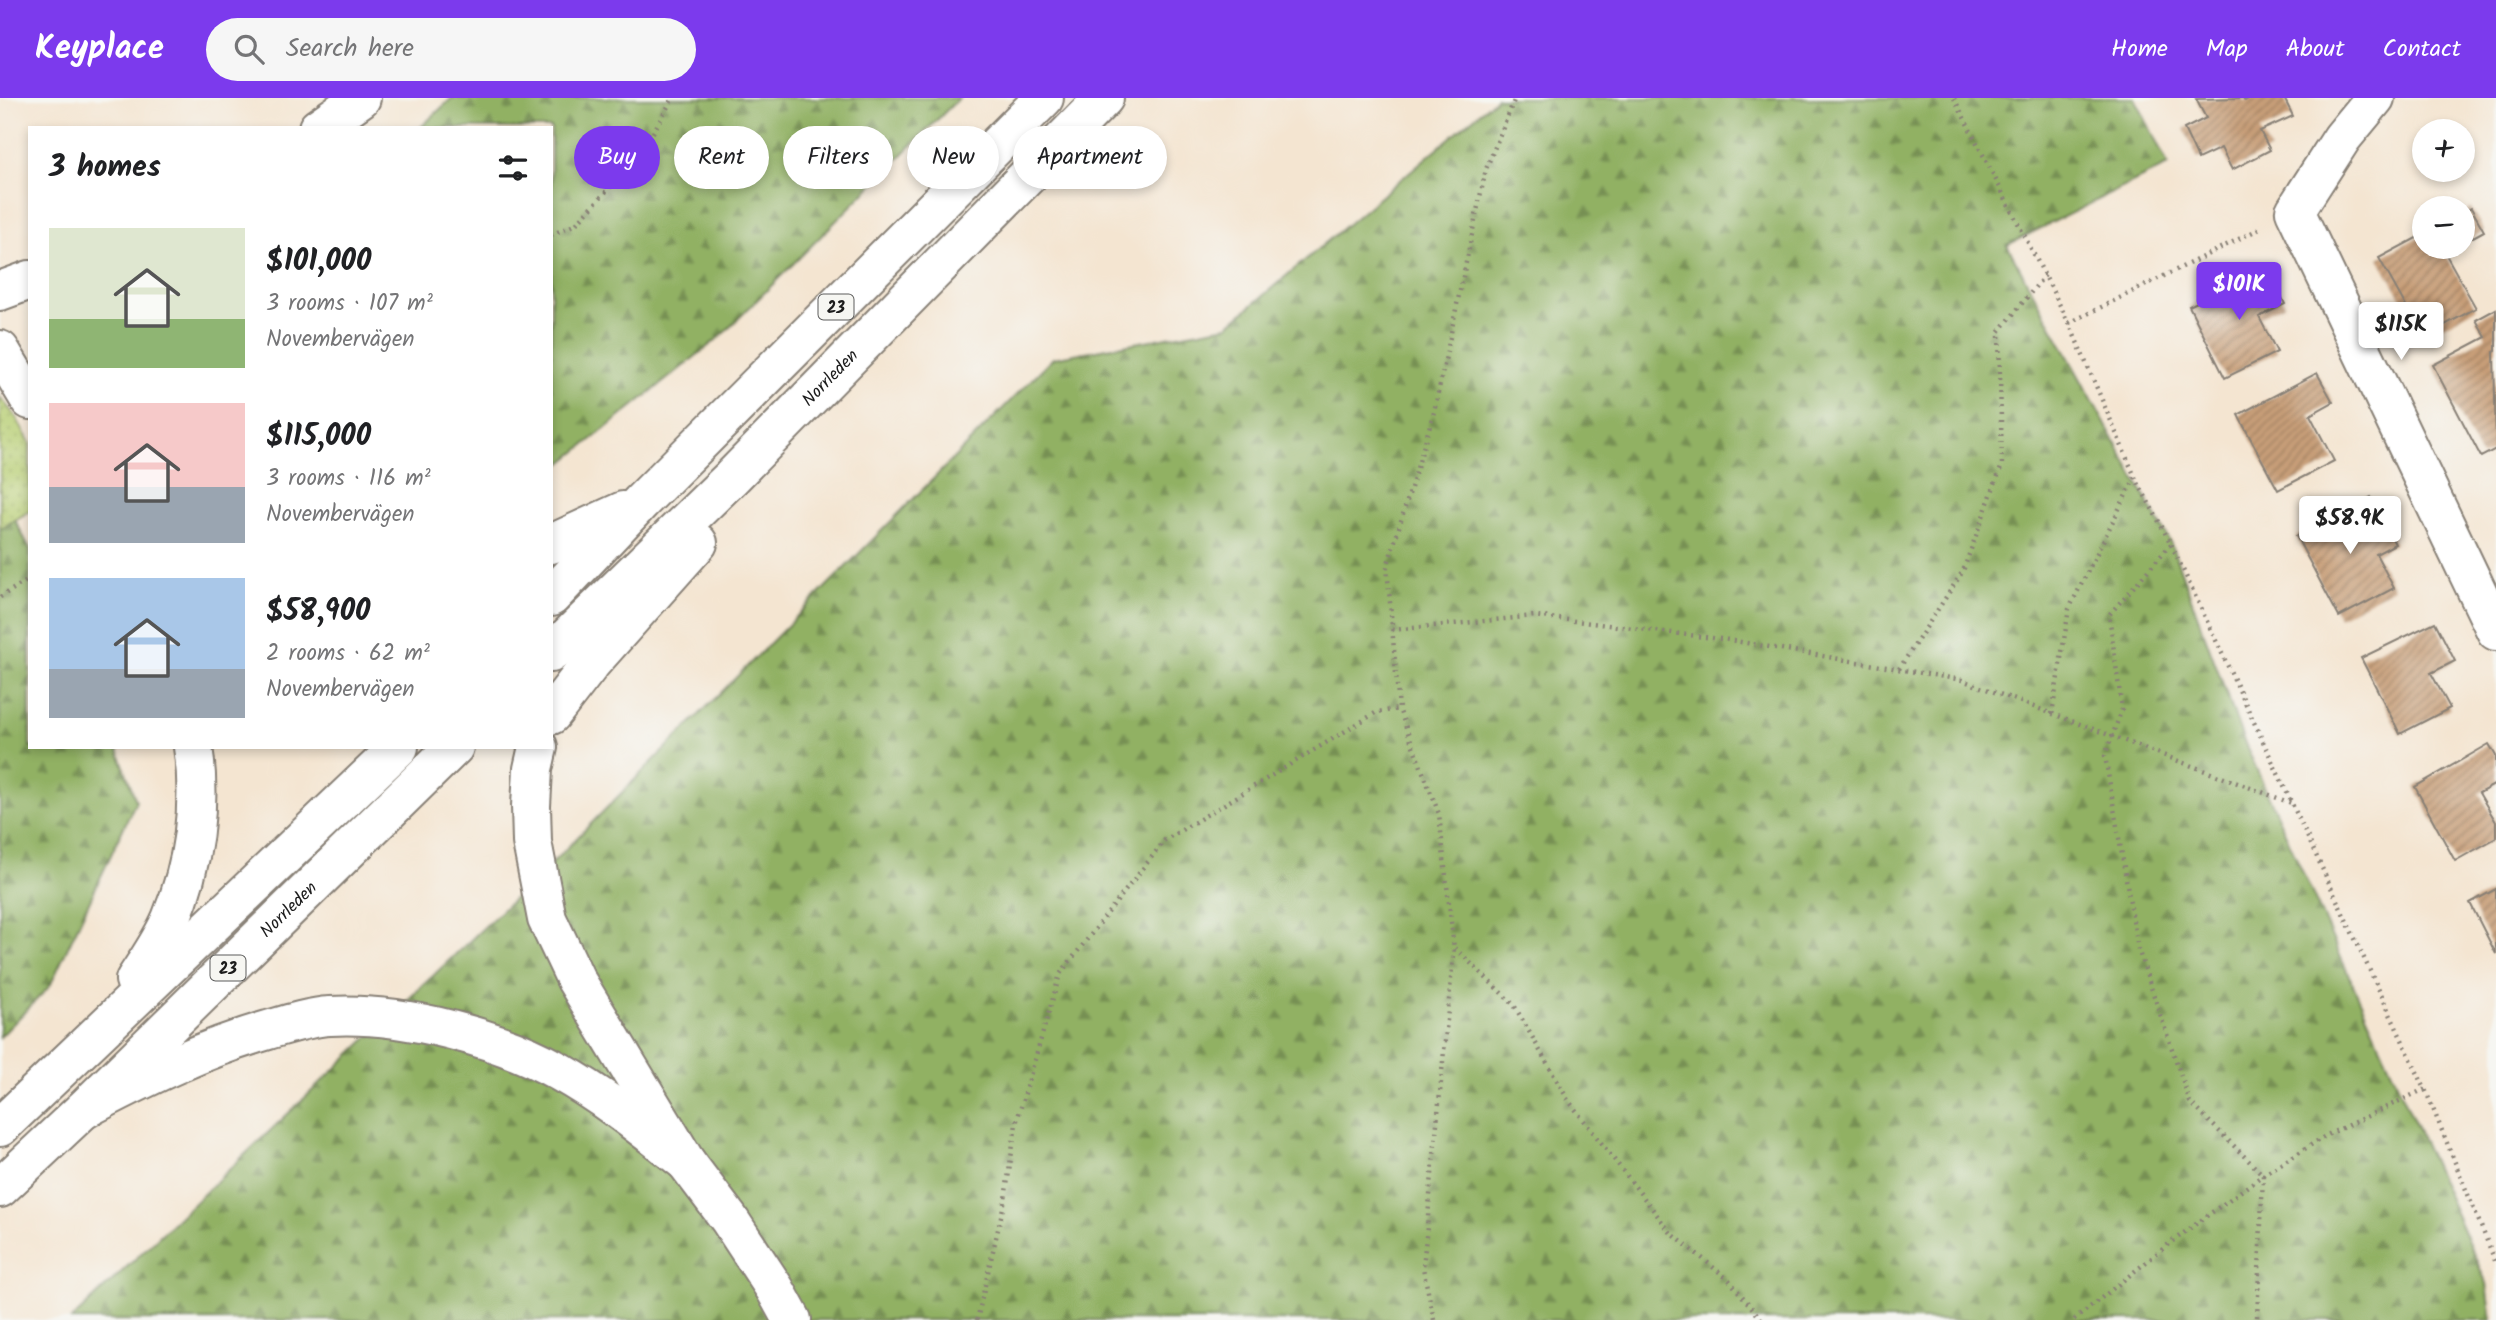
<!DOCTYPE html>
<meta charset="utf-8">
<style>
:root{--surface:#fff;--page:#f6f6f6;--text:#202124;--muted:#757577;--accent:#7c3aed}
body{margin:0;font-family:Kalam,sans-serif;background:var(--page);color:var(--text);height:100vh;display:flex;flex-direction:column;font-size:26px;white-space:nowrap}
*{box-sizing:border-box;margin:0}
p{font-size:23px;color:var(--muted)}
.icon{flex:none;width:38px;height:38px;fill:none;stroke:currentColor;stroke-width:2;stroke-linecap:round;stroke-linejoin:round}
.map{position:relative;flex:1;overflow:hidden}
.panel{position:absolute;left:28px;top:28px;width:525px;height:623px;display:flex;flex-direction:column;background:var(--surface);border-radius:0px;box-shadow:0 4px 10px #0003}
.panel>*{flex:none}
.hud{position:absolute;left:574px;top:28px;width:665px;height:63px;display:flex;gap:14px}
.controls{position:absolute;left:2412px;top:21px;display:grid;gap:14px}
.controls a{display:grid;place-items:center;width:63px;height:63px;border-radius:50%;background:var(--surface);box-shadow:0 4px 10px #0003;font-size:35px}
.price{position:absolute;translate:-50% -60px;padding:0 16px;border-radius:7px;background:#fff;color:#222;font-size:23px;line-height:46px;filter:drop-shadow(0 2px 4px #0008)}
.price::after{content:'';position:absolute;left:50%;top:42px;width:21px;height:16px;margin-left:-10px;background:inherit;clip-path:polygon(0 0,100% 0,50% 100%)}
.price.active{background:var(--accent);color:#fff}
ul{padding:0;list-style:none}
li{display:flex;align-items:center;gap:21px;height:175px;padding:0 21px}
li span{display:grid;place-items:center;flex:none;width:196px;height:140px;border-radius:0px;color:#555}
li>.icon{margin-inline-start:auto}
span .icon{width:84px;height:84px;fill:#fffc;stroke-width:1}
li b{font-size:30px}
h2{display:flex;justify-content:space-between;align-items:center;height:84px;padding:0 21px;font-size:30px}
.chip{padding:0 24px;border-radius:32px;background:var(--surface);box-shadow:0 4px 10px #0003;font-size:24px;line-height:63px}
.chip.active{background:var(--accent);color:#fff}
header{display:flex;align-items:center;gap:42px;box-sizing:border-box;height:98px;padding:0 35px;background:var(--accent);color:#fff}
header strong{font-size:33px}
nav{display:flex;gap:38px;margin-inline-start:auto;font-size:24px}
.search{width:490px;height:63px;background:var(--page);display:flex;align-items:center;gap:18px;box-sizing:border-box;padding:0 24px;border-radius:38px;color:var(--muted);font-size:26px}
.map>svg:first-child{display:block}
</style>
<header>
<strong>Keyplace</strong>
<div class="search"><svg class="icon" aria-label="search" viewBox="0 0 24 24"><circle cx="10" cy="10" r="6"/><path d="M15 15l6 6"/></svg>Search here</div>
<nav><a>Home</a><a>Map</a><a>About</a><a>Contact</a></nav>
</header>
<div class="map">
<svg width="2496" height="1222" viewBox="0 0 2496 1222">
<defs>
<pattern id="green-dots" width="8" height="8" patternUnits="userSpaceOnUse" patternTransform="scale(1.75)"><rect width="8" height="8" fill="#b7ce72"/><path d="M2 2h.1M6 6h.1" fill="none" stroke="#9db062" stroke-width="1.8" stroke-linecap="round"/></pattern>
<pattern id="forest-firs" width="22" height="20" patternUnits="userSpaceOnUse" patternTransform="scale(1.75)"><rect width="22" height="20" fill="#91b164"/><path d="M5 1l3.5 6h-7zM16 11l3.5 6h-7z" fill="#768f52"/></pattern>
<pattern id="building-hatch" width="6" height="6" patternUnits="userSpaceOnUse" patternTransform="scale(1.75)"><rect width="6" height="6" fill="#c79e78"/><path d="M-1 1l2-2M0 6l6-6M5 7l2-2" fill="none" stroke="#a18062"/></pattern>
</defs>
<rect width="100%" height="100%" fill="#f6f6f2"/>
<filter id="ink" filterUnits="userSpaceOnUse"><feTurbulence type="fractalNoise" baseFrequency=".0143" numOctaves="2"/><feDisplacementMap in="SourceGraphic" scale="14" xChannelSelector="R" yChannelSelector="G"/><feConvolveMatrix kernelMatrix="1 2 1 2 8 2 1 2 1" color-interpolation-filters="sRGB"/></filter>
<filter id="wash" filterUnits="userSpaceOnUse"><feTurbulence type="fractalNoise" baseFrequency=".00686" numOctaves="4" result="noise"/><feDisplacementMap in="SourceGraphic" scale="28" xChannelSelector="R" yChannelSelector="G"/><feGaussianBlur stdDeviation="1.57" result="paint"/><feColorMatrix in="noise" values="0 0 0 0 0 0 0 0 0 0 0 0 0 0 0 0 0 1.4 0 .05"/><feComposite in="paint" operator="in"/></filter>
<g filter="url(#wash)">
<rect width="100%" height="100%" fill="#f4e5d1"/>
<path fill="url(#green-dots)" stroke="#6a7547" stroke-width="2" d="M 0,299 L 16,319 L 30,345 L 30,413 L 0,431 Z"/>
<path fill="url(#forest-firs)" stroke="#566640" stroke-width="2" d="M 452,0 L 959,0 L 721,238 L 551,374 L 551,30 L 420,30 Z
M 1497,0 L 2135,0 L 2168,67 L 2007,147 L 2171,446 L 2244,643 L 2487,1186 L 2492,1222 L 71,1222 L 562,755 L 1053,260 L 1227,228 Z
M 15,422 L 30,451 L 30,649 L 117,649 L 136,703 L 50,888 L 0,939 L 0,431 Z"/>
<g id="blocks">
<path fill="url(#building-hatch)" d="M 2243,0 L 2245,3 L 2250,0 L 2284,0 L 2293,18 L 2260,33 L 2270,52 L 2232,72 L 2221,50 L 2198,61 L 2184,31 L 2206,20 L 2196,1 Z
M 2471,110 L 2484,133 L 2462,145 L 2462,115 Z
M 2424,136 L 2424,149 L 2456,149 L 2445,155 L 2476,210 L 2423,239 L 2379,160 Z
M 2267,170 L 2285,206 L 2259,219 L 2277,254 L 2225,280 L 2189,208 Z
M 2496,211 L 2496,253 L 2494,254 L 2496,351 L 2481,359 L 2433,267 L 2486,239 L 2476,222 Z
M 2317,275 L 2333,304 L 2310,317 L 2334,363 L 2278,392 L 2238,317 Z
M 2371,399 L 2395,446 L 2376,456 L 2394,490 L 2339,519 L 2296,438 Z
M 2435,524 L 2455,563 L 2431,575 L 2450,610 L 2400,636 L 2361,560 Z
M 2489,646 L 2496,658 L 2496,686 L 2479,695 L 2496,724 L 2496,740 L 2455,763 L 2415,689 Z
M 2496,791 L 2496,856 L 2470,805 Z"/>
</g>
</g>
<g filter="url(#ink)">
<use href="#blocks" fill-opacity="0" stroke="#888076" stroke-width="2"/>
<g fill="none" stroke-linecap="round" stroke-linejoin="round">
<g stroke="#888076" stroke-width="42">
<path id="minor" d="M 2375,0 L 2342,40 L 2295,113 L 2496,533
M 318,30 L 361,0
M 0,193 L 30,182"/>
</g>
<g stroke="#888076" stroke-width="42">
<g id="highway">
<path d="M 0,252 L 30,302"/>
<path d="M 551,446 L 623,413"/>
<path d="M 551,499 L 641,404 L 1044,0"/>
<path id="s1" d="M 551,555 L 731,380 L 1104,0"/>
<path d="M 551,617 L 592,564 L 698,445"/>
<path d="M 538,649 L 533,671 L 531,708 L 532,744 L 547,821 L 576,882 L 686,1064 L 729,1121 L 775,1191 L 792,1222"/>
<path d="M 135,882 C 148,862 162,842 171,821 C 193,768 202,706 193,649"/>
<path d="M 83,1012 C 143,980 203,951 268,932 C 288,926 310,919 330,918 C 402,914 498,939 560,974 C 605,999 645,1032 686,1064"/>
<path d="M 0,1029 L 399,649"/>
<path id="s2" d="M 0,1090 L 83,1012 L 454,649"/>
</g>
</g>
<path stroke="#888076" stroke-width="4.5" stroke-dasharray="2 5" stroke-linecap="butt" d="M 1954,0 L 2069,225 L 2135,379 L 2171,446 L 2425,991 L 2496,1165
M 551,137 L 576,126 L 640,57 L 673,0
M 2069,225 L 2259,131
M 2171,446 L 2109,517 L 2122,611 L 2105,658 L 2138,851 L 2190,1004 L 2263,1077 L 2257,1222
M 0,499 L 30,481
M 1392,532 L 1535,518 L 1729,542 L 1962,582 L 2291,705
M 1899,571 L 1963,473 L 2002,367 L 1999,234 L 2045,177
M 2052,616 L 2069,511 L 2135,379
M 1455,850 L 1514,907 L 1568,1002 L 1671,1135 L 1729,1182 L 1762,1222
M 977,1222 L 1005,1101 L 1016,1026 L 1060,876 L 1165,742 L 1377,614 L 1399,611
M 1434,1222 L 1423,1170 L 1454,850 L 1439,716 L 1399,611 L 1387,469 L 1434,314 L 1486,71 L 1515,0
M 2074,1222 L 2170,1145 L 2263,1077 L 2327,1037 L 2425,991"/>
<use href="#minor" stroke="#fff" stroke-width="38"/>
<use href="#highway" stroke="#fff" stroke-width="38"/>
</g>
</g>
<g text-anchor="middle" stroke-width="7" stroke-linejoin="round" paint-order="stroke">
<g fill="#f6f6f2" stroke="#5d5d5c" stroke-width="2">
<rect x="818.5" y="196.5" width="35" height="25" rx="5"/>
<rect x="210.5" y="857.5" width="35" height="25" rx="5"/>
</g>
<g font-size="16" font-weight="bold" fill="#1c1c1c">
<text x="836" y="215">23</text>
<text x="228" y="876">23</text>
</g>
<g font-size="18" fill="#1c1c1c" stroke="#f6f6f2">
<text dy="6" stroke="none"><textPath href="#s1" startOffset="392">Norrleden</textPath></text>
<text dy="6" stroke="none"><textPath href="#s2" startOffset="401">Norrleden</textPath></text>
</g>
</g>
</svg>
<div class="controls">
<a>+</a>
<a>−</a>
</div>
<b class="price active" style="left:2239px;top:224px">$101K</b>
<b class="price" style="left:2401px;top:264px">$115K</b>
<b class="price" style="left:2350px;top:458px">$58.9K</b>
<div class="hud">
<a class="chip active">Buy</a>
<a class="chip">Rent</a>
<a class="chip">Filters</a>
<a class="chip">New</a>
<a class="chip">Apartment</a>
</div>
<section class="panel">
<h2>3 homes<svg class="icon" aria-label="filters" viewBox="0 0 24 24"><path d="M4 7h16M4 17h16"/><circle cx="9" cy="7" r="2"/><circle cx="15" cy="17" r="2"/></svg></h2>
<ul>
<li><span style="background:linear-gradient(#dfe7d0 65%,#8fb573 0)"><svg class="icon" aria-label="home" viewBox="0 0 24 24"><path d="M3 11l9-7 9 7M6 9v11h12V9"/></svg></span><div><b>$101,000</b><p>3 rooms · 107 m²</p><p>Novembervägen</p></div></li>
<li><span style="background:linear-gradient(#f6c9c9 60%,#9aa5b1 0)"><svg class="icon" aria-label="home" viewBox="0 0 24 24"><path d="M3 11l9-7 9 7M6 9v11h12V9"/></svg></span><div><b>$115,000</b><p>3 rooms · 116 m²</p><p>Novembervägen</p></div></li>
<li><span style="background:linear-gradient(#a9c7e8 65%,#9aa5b1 0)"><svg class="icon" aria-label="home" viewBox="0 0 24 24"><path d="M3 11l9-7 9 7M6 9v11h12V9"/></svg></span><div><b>$58,900</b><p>2 rooms · 62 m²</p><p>Novembervägen</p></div></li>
</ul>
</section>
</div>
